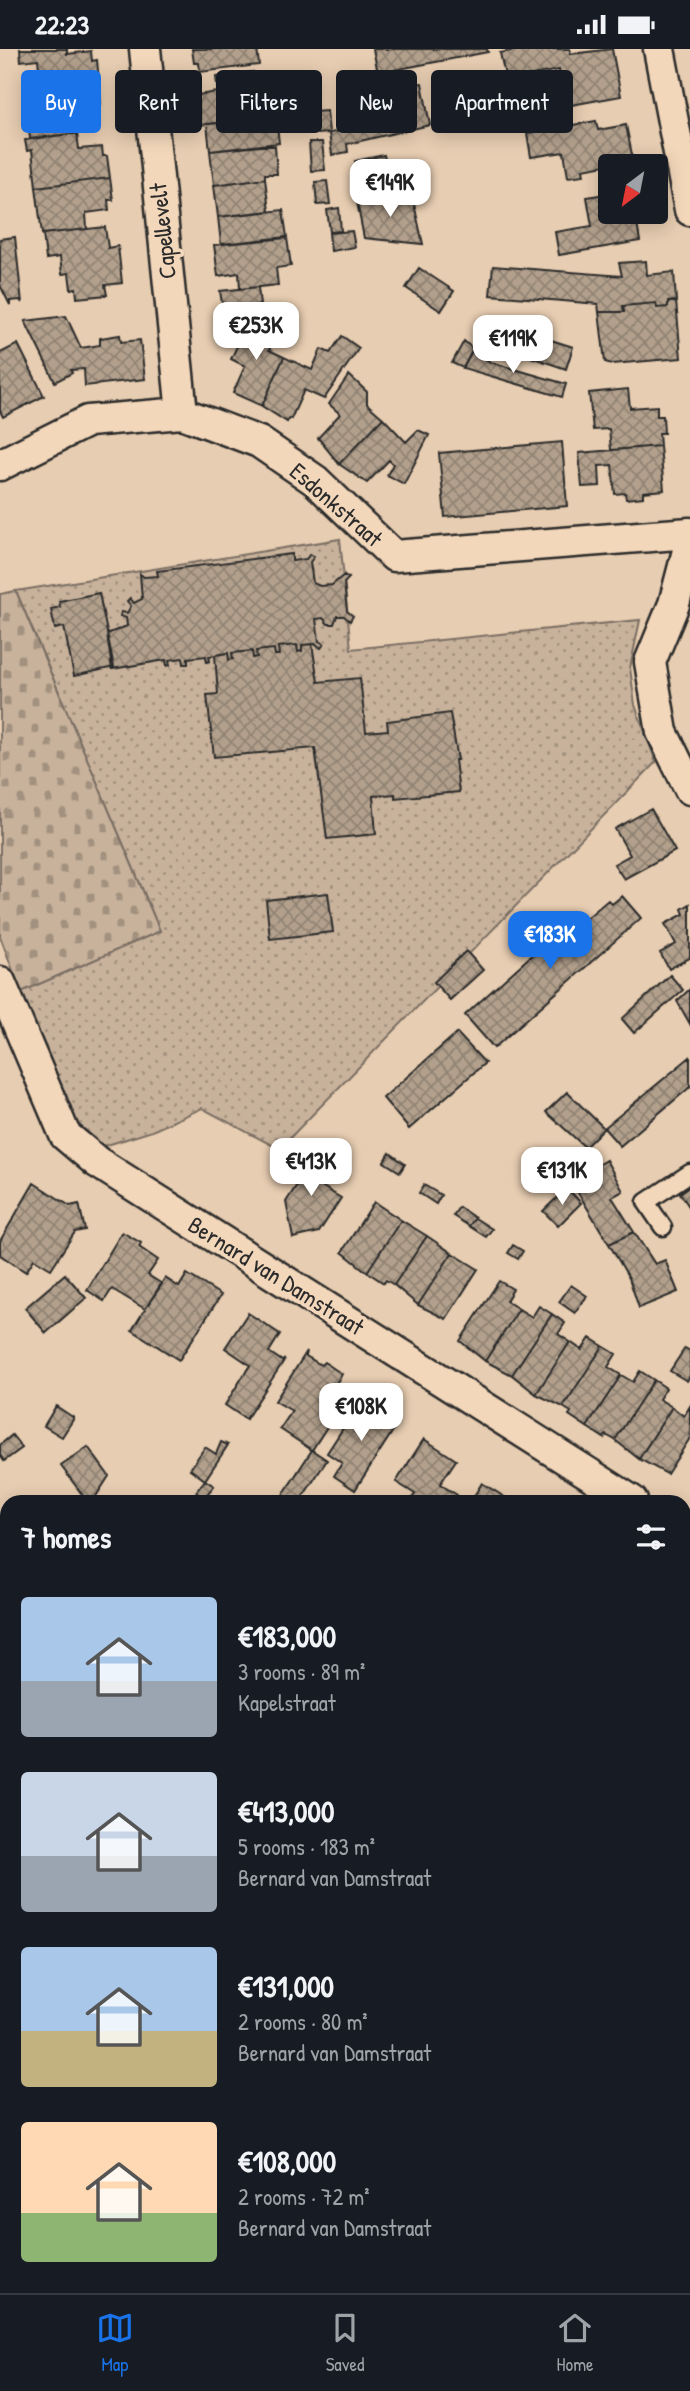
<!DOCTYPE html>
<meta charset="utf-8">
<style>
:root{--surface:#171b24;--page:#242831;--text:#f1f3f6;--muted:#9ea1a6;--line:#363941;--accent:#1a73e8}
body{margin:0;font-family:"Patrick Hand",sans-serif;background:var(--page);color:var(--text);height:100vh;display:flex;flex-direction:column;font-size:26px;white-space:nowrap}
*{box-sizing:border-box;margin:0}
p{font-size:23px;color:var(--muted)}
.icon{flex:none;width:38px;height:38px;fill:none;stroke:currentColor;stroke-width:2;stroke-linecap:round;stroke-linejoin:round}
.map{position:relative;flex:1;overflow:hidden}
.details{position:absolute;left:0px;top:1446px;width:691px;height:800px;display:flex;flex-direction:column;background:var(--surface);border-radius:21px 21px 0 0;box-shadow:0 4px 18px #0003}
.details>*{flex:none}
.hud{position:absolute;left:21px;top:21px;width:649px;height:63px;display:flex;gap:14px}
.needle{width:46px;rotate:212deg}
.tools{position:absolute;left:598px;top:105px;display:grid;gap:14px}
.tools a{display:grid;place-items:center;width:70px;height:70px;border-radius:7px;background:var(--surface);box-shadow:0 4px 18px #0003;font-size:35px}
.price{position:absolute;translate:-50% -60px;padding:0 16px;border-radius:14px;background:#fff;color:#222;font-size:23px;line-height:46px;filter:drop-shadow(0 2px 4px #0008)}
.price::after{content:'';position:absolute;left:50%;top:42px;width:21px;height:16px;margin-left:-10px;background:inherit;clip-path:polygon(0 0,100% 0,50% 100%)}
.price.active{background:var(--accent);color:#fff}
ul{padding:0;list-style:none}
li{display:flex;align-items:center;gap:21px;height:175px;padding:0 21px}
li span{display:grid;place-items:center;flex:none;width:196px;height:140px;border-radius:7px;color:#555}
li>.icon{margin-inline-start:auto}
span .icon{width:84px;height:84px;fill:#fffc;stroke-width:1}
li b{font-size:30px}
h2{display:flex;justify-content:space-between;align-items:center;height:84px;padding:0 21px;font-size:30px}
.tag{padding:0 24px;border-radius:7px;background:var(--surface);box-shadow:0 4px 18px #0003;font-size:24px;line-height:63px}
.tag.active{background:var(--accent);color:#fff}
.status{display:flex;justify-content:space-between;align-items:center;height:49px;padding:0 35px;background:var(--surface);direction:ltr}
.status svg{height:19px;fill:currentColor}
.tabs{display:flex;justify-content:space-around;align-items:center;height:98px;border-top:2px solid var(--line);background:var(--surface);font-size:19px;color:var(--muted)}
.tabs a{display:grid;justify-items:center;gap:4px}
.tabs .active{color:var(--accent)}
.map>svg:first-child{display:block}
</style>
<div class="status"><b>22:23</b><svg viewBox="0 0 49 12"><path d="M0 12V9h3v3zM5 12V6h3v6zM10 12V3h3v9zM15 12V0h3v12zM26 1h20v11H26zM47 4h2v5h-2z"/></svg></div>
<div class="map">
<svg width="690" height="2244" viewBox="0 0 690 2244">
<defs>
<pattern id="green-dots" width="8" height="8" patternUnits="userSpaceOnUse" patternTransform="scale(1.75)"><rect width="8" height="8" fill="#c8b29b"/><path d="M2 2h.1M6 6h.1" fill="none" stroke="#a3917f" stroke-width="1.8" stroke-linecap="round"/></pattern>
<pattern id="cemetery-stones" width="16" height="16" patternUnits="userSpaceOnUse" patternTransform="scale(1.75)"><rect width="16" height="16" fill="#c8b29b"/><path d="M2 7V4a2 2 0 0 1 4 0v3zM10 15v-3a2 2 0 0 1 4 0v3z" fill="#a3917f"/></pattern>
<pattern id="building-cross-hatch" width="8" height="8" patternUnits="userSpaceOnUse" patternTransform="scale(1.75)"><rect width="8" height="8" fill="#b2a08c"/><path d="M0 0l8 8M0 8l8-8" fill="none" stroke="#918373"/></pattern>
</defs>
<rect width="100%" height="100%" fill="#e7cdb1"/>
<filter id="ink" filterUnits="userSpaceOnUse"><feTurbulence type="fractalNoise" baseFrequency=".0143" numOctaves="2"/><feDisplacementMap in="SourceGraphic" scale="14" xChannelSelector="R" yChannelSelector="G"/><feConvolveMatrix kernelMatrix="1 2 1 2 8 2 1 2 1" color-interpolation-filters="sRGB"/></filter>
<g filter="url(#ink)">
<path fill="url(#green-dots)" stroke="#7a6e63" stroke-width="2" d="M 340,490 L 351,600 L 640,571 L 630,619 L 635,656 L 656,713 L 279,1100 L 202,1059 L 152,1082 L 94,1100 L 74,1081 L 21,943 L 160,882 L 16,542 Z
M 0,1831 L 7,1838 L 7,2238 L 472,2238 L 480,2244 L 0,2244 Z"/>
<path fill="url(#cemetery-stones)" stroke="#7a6e63" stroke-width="2" d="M 16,542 L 160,882 L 21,943 L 0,887 L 0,545 Z"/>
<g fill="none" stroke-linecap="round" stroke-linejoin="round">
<path stroke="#6f665c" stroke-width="10" d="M 0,1843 L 7,1851
M 450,2238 L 458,2244"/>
</g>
<path fill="url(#building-cross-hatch)" stroke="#2b2b2b" stroke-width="2" d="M 20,0 L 67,0 L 67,5 L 91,2 L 92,12 L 97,11 L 99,33 L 41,40 L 38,10 L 21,12 Z
M 192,0 L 257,0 L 259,16 L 200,23 L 199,14 L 194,14 Z
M 373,0 L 487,0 L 488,3 L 378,24 Z
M 521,0 L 570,0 L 570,5 L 612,0 L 621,47 L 549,60 L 546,39 L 561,36 L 559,21 L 506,31 L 500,4 Z
M 253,23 L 255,39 L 272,37 L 276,68 L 201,76 L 197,46 L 218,43 L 216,28 Z
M 99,33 L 101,55 L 97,56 L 98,65 L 75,68 L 77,84 L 30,90 L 28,72 L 45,70 L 41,40 Z
M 406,34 L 406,36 L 422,34 L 430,76 L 347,95 L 348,103 L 332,106 L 329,84 L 343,82 L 337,48 Z
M 327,62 L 329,84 L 317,85 L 314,63 Z
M 276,68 L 279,94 L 210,102 L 207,75 Z
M 596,72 L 598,81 L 626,76 L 633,111 L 583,120 L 584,126 L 568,128 L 564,103 L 531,108 L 527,84 Z
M 77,84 L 79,100 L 102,98 L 103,107 L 107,107 L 110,129 L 36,138 L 32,101 L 27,102 L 25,91 Z
M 309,93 L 322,93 L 325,121 L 311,122 Z
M 261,97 L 275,97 L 277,125 L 265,125 L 265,129 L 214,136 L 210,102 Z
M 384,106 L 391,137 L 362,143 L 355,112 Z
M 110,129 L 113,151 L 108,151 L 109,161 L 86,164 L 87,180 L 42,185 L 36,138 Z
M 265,129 L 269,162 L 218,168 L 214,136 Z
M 327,132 L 330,155 L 317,156 L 315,133 Z
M 611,144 L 611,163 L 635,163 L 640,192 L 559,206 L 555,183 L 592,177 L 587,148 Z
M 412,146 L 423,195 L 364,189 L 356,148 Z
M 339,159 L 341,182 L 330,183 L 327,161 Z
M 283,161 L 287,188 L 221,195 L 218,168 Z
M 105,178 L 108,199 L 118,197 L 122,234 L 105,236 L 107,246 L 77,249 L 76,239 L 71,240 L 69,224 L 62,225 L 60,208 L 46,210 L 43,185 Z
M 352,182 L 355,198 L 331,202 L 329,184 Z
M 15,188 L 22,254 L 20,251 L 10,252 L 10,256 L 0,236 L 0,190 Z
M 287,189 L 291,217 L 276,219 L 278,236 L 240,240 L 239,224 L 218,227 L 214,196 Z
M 646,212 L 647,226 L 674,223 L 676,252 L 668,253 L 668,258 L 657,259 L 656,254 L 623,257 L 624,263 L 599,263 L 598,255 L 490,246 L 493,217 L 622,227 L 619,214 Z
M 419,219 L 454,242 L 441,262 L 406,239 Z
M 258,238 L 260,256 L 223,261 L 220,242 Z
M 676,252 L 681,309 L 612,315 L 605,313 L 599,263 L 624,263 L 623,257 L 656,254 L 657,259 L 668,258 L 668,253 Z
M 66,267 L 81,299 L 100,296 L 100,289 L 120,286 L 121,293 L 140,291 L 145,330 L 85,337 L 84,320 L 71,321 L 72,324 L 55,333 L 25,272 Z
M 250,269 L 271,279 L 275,289 L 269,301 L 284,308 L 262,357 L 233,344 L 245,317 L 231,310 Z
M 532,285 L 573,298 L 566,320 L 525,306 Z
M 342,287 L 359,299 L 324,350 L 304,341 L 291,370 L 289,369 L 287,373 L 262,357 L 284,308 L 312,321 L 321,300 L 330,304 Z
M 464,292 L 473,300 L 463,319 L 452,314 Z
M 18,295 L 44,347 L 3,368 L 0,362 L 0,304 Z
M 473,300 L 490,313 L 566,335 L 562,348 L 463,319 Z
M 349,326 L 367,343 L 367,355 L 383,369 L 339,415 L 318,389 L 340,365 L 329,355 Z
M 628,340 L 630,359 L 657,357 L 657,367 L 663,367 L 664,384 L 659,384 L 660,397 L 611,401 L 609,380 L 593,381 L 589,344 Z
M 383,369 L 406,393 L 418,381 L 429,386 L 404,435 L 387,426 L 393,415 L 389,411 L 367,434 L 339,415 Z
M 562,393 L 567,457 L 445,468 L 439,404 Z
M 660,397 L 664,441 L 643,443 L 643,448 L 626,450 L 625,444 L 615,445 L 612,416 L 599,417 L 600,437 L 582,438 L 579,404 Z
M 292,505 L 292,512 L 306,510 L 310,505 L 314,508 L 310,513 L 313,534 L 320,537 L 332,536 L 344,526 L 349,529 L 344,534 L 347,562 L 353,567 L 350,572 L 344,567 L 337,567 L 334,575 L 328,575 L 323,569 L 316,570 L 319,592 L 324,595 L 321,599 L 316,595 L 302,596 L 302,602 L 298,603 L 297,596 L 278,598 L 279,606 L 275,606 L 274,600 L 256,602 L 257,608 L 253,609 L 252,602 L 232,604 L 233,610 L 229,611 L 228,604 L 209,607 L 210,612 L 207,613 L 206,607 L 188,609 L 188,615 L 184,615 L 183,609 L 169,611 L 170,616 L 167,617 L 166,611 L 112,620 L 107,585 L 127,577 L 126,569 L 120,567 L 121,563 L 127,564 L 131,557 L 127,552 L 130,549 L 134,554 L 142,550 L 140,525 L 144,528 L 158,527 L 157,522 Z
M 99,544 L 114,618 L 74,627 L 64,578 L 55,580 L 51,560 L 60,558 L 59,552 Z
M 312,595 L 318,633 L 360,629 L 366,683 L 388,681 L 387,672 L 450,664 L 458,711 L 455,711 L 459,743 L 395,749 L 395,745 L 373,747 L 376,785 L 327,790 L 315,699 L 214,708 L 207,646 L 218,645 L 215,606 L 228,604 L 229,611 L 233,610 L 232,604 L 252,602 L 253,609 L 257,608 L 256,602 L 274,600 L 275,606 L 279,606 L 278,598 L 297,596 L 298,603 L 302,602 L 302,596 Z
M 651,760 L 675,802 L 624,830 L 614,815 L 630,806 L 615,780 Z
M 328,844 L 333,883 L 270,890 L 266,851 Z
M 622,847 L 641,869 L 494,999 L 465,966 L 563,878 L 569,884 L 608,851 L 612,855 Z
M 690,855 L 690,909 L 669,920 L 660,904 L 676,895 L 665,875 L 684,865 L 682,860 Z
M 466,902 L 483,921 L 450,951 L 434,933 Z
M 670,926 L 683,941 L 634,984 L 622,970 Z
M 690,940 L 690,975 L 677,952 Z
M 457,984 L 485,1014 L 409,1080 L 383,1049 Z
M 690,1008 L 690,1038 L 620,1097 L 604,1079 Z
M 567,1043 L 604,1079 L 585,1098 L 546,1063 Z
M 318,1097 L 332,1106 L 315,1133 L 341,1149 L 319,1183 L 293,1189 L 286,1153 L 302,1128 L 296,1125 Z
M 390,1104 L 405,1115 L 400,1123 L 384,1113 Z
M 606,1111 L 623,1142 L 612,1148 L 634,1183 L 609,1195 L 571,1132 Z
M 34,1134 L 70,1157 L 79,1155 L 85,1181 L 75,1183 L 51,1220 L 34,1210 L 26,1223 L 0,1206 L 0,1192 Z
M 424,1136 L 441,1146 L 436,1155 L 419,1144 Z
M 690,1137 L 690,1159 L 680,1144 Z
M 567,1139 L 581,1154 L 558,1177 L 543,1162 Z
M 374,1153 L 401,1171 L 367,1223 L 342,1203 Z
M 459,1158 L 475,1169 L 469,1177 L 453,1167 Z
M 475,1169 L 492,1180 L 486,1188 L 469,1177 Z
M 401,1171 L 427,1187 L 394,1236 L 386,1231 L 384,1234 L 367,1223 Z
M 122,1183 L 141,1194 L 139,1198 L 158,1211 L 148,1226 L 162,1235 L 145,1260 L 112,1240 L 104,1252 L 87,1241 Z
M 634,1183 L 655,1215 L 665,1211 L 678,1243 L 639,1259 L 629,1229 L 609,1195 Z
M 427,1187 L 452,1204 L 418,1256 L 394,1236 Z
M 513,1196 L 523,1202 L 518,1210 L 508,1204 Z
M 452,1204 L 478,1220 L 446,1270 L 418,1256 Z
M 65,1225 L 86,1249 L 46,1284 L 25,1259 Z
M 187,1225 L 221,1246 L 179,1311 L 132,1281 L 165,1229 L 179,1238 Z
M 499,1232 L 513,1240 L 506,1252 L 519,1260 L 485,1312 L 460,1292 Z
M 571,1236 L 587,1247 L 575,1264 L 559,1253 Z
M 539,1257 L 552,1265 L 512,1326 L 485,1312 L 519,1260 L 532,1268 Z
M 248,1264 L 280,1285 L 269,1303 L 282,1312 L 285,1310 L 246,1370 L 225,1356 L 250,1316 L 225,1299 Z
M 552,1265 L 565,1274 L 558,1285 L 570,1293 L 536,1345 L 512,1326 Z
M 590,1289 L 603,1297 L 563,1358 L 536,1345 L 570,1293 L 582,1301 Z
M 603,1297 L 616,1305 L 608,1318 L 621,1326 L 587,1378 L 569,1366 L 571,1363 L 563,1358 Z
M 685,1299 L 690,1302 L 690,1327 L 687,1332 L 670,1322 Z
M 307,1302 L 306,1307 L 321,1316 L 324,1313 L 342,1325 L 318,1363 L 330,1370 L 334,1367 L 312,1401 L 280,1380 L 292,1362 L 275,1352 Z
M 640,1322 L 654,1331 L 615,1391 L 606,1386 L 604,1389 L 587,1378 L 621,1326 L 633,1333 Z
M 654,1331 L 666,1339 L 659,1350 L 672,1358 L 639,1410 L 615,1391 Z
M 362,1350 L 398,1374 L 355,1441 L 334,1427 L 342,1414 L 327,1404 Z
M 56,1357 L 74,1369 L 62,1388 L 44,1377 Z
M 690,1357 L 690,1389 L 667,1425 L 639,1410 L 672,1358 L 684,1367 Z
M 12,1386 L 22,1399 L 4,1412 L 0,1406 L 0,1396 Z
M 424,1390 L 456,1411 L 440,1435 L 457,1446 L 453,1452 L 410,1452 L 415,1445 L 396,1433 Z
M 221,1393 L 228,1396 L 205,1431 L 190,1420 L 205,1398 L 216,1405 Z
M 88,1398 L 109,1427 L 93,1452 L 87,1452 L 61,1417 Z
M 312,1401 L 327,1411 L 300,1452 L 279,1452 Z
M 205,1431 L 214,1437 L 203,1450 L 196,1443 Z
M 482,1434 L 511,1452 L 471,1452 Z
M 684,1545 L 690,1549 L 690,1636 L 684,1632 Z
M 690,1831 L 690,1855 L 684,1853 Z
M 684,1953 L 690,1957 L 690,1981 L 684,1990 Z
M 690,2012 L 690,2048 L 684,2045 L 684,2021 Z"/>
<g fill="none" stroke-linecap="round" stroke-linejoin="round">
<g stroke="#2b2b2b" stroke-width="21">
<path id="service" d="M 663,1178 L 646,1153 L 690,1124"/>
</g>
<g stroke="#2b2b2b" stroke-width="35">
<path id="minor" d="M 145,0 L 182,364
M 659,0 L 690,161
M 0,416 L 88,372 L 182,364 L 259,393 L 316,432 L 394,507 L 690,484
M 690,494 L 674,555 L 650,613 L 662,683 L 690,740
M 0,933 L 65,1086 L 97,1113 L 632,1452
M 684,1486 L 690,1489
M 684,1897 L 690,1901"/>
</g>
<g stroke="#2b2b2b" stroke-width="44">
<path id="secondary" d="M 0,1733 L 7,1740
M 567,2238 L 575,2244"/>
</g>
<path stroke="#2b2b2b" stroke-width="4.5" stroke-dasharray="2 5" stroke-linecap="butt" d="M 0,1671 L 7,1680
M 0,1802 L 7,1809
M 495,2238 L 502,2244
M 640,2238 L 649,2244"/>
<use href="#service" stroke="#f3d7ba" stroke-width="16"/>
<use href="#minor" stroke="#f3d7ba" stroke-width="30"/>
<use href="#secondary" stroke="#f3d7ba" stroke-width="38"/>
</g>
</g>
<g text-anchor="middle" stroke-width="7" stroke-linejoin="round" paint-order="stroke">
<g font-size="24" fill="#2b2b2b" stroke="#f3d7ba">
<text transform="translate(163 182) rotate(-96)" y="8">Capellevelt</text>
<text transform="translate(336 456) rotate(41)" y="8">Esdonkstraat</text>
<text transform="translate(276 1227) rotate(32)" y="8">Bernard van Damstraat</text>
</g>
</g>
</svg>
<div class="tools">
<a><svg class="needle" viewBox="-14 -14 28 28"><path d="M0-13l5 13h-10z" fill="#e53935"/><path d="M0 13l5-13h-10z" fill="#9ea1a6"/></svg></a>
</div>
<b class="price" style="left:390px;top:170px">€149K</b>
<b class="price" style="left:256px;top:313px">€253K</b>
<b class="price" style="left:513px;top:326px">€119K</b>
<b class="price active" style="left:550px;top:922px">€183K</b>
<b class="price" style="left:311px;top:1149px">€413K</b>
<b class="price" style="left:562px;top:1158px">€131K</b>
<b class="price" style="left:361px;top:1394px">€108K</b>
<div class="hud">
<a class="tag active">Buy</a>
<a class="tag">Rent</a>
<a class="tag">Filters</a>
<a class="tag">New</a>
<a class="tag">Apartment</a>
</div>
<section class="details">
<h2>7 homes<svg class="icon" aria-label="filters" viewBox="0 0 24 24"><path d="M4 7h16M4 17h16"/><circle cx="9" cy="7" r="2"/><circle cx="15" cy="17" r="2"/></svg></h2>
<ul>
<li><span style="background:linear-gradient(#a9c7e8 60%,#9aa5b1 0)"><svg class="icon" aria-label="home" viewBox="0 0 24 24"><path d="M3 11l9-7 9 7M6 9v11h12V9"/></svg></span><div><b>€183,000</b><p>3 rooms · 89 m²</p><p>Kapelstraat</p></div></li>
<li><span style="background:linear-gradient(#c9d6e8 60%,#9aa5b1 0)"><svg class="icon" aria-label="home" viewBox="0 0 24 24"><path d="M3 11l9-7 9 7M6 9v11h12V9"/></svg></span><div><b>€413,000</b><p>5 rooms · 183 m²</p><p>Bernard van Damstraat</p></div></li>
<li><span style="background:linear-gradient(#a9c7e8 60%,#c2b280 0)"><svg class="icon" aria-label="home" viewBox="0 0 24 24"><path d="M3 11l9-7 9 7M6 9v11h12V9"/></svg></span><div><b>€131,000</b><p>2 rooms · 80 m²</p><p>Bernard van Damstraat</p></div></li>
<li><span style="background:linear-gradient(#ffd9b3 65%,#8fb573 0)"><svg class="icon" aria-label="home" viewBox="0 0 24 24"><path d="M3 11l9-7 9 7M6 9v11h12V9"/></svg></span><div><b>€108,000</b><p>2 rooms · 72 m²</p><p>Bernard van Damstraat</p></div></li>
</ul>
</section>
</div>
<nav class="tabs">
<a class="active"><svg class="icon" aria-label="map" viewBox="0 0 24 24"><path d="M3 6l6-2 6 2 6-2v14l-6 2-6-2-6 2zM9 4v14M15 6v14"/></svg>Map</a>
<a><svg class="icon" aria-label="saved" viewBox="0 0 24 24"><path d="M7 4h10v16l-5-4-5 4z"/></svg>Saved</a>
<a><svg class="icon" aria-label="home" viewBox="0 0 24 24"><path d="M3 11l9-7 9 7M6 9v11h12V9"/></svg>Home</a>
</nav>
